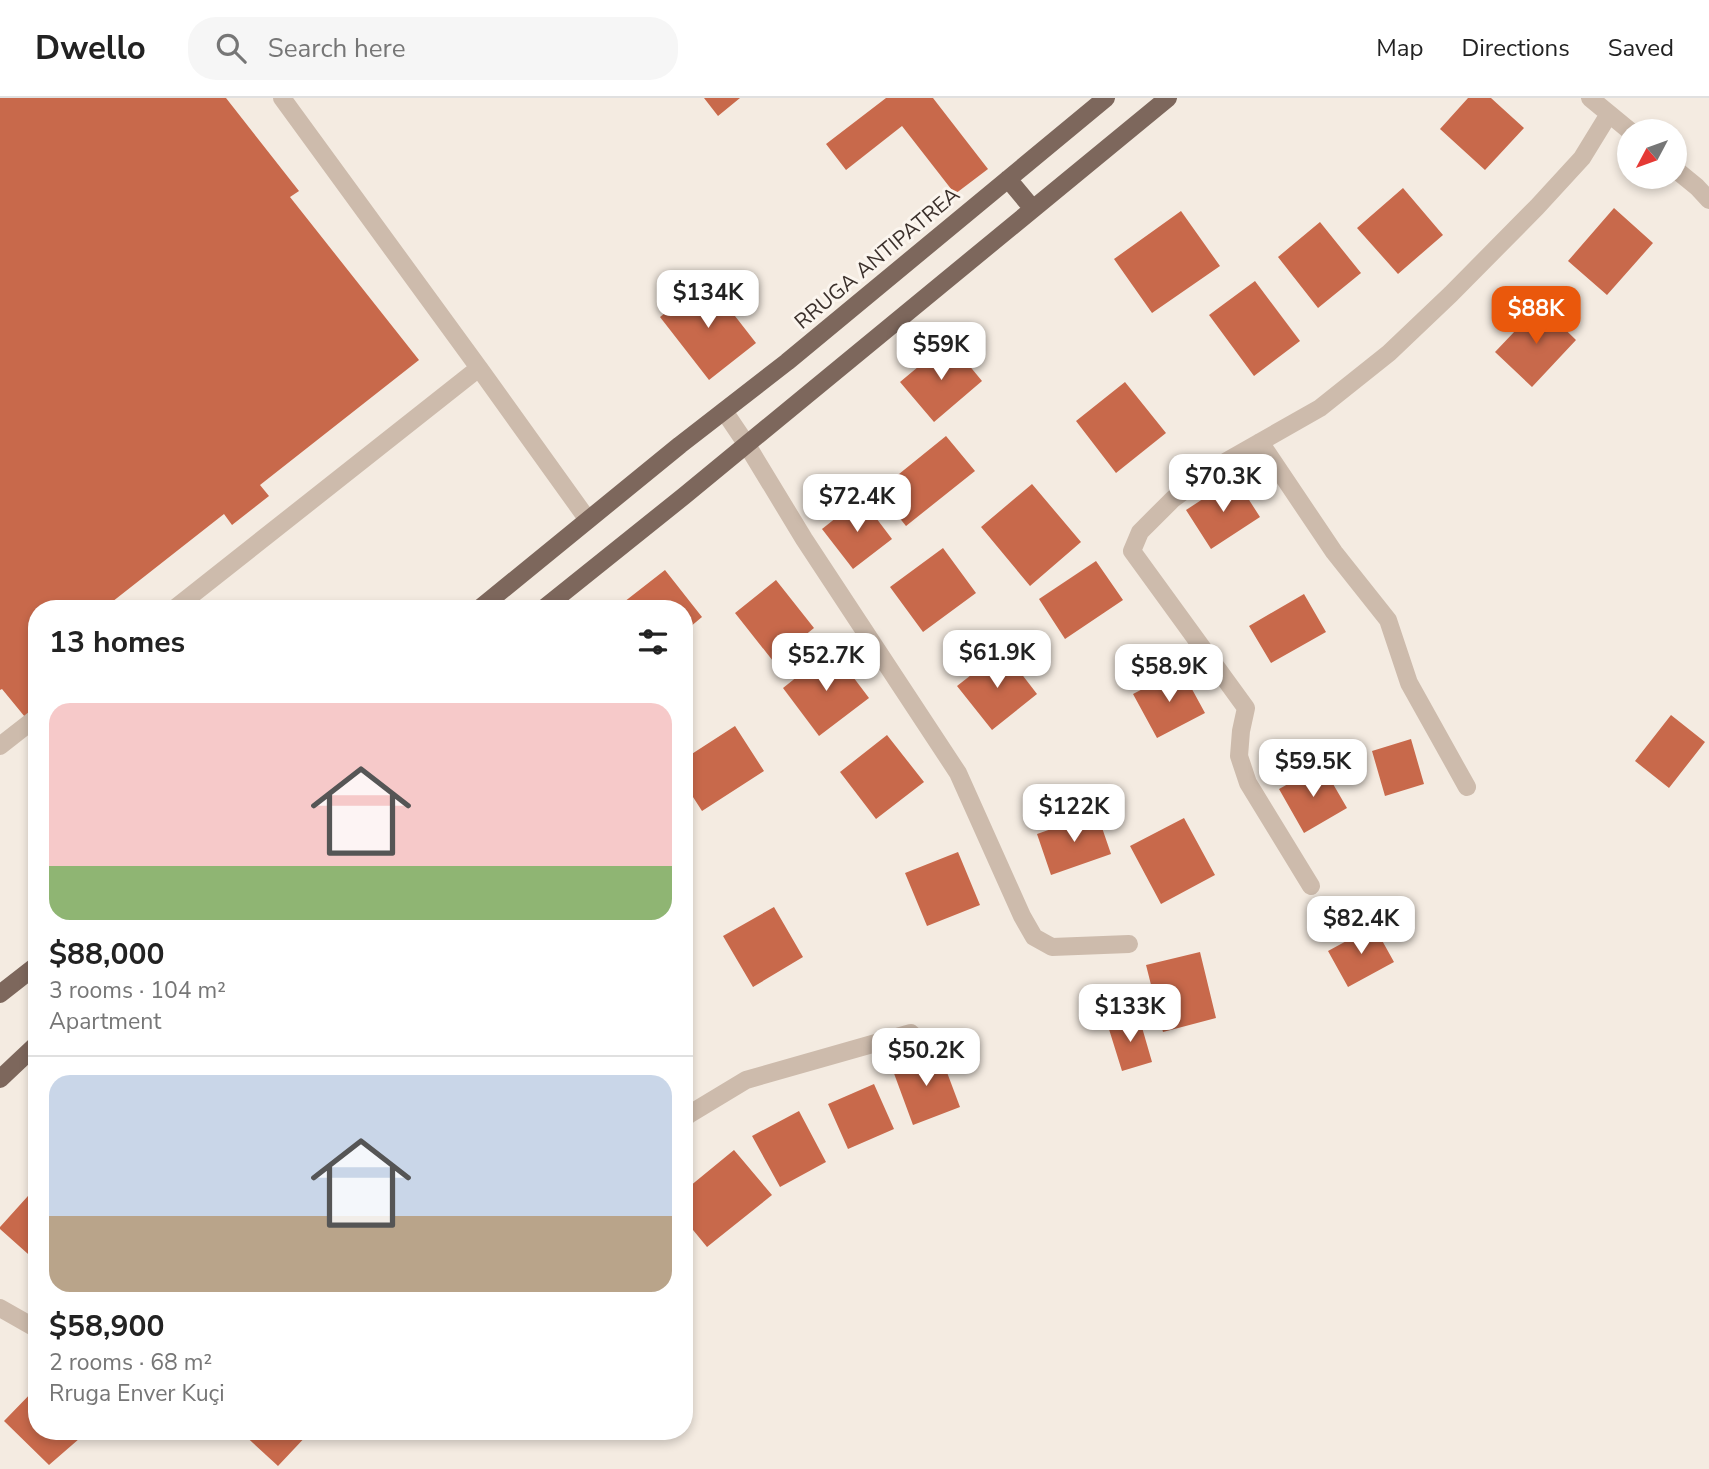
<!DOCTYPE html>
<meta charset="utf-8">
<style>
:root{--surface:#fff;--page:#f6f6f6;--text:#222;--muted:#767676;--line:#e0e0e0;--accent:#ea580c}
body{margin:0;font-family:"Nunito Sans",sans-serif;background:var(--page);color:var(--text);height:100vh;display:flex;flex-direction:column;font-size:26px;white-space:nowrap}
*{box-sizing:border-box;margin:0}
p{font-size:23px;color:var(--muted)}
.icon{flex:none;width:38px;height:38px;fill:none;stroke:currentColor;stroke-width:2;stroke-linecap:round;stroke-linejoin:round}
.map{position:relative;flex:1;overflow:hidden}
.drawer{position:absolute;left:28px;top:502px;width:665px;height:840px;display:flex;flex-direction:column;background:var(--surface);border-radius:28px;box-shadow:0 4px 10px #0003}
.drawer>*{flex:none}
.needle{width:46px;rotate:229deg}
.tools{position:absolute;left:1617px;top:21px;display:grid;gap:14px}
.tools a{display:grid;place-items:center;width:70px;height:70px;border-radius:50%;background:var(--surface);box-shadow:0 4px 10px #0003;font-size:35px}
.price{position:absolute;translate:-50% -60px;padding:0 16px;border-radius:14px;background:#fff;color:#222;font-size:23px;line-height:46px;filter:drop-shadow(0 2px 4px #0008)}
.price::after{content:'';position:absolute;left:50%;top:42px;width:21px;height:16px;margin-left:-10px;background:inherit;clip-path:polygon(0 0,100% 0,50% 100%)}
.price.selected{background:var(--accent);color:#fff}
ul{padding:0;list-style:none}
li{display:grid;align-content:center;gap:14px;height:371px;padding:0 21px}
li+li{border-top:2px solid var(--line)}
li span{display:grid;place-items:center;height:217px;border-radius:21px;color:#555}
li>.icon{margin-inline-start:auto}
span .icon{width:126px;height:126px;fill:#fffc;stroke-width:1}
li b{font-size:30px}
h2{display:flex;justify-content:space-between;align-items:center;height:84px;padding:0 21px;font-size:30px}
header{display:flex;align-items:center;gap:42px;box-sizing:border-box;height:98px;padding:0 35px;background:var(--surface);border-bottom:2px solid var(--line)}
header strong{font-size:33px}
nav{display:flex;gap:38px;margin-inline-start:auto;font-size:24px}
.search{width:490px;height:63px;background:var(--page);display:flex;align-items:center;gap:18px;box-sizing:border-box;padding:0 24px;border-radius:28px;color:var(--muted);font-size:26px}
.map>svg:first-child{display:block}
</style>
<header>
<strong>Dwello</strong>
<div class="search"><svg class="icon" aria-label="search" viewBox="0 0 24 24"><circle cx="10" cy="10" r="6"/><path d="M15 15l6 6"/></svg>Search here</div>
<nav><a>Map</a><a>Directions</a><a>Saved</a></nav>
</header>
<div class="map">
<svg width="1709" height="1371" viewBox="0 0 1709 1371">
<rect width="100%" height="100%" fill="#f4ebe1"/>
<path fill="#c8694b" d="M 0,0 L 226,0 L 299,93 L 290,99 L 419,262 L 260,387 L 269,398 L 232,427 L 224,416 L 103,511 L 37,511 L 37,610 L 25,619 L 2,591 L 0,592 Z
M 704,0 L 740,0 L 718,18 Z
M 886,0 L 933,0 L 988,71 L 955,96 L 902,28 L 846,72 L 826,46 Z
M 1468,0 L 1491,0 L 1524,30 L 1485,72 L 1440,31 Z
M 1403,90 L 1443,137 L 1398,176 L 1357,130 Z
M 1614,110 L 1653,145 L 1607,197 L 1568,163 Z
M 1181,113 L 1220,168 L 1152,215 L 1114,161 Z
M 1320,124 L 1361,175 L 1318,210 L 1278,159 Z
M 707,182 L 756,245 L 709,282 L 660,219 Z
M 1255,183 L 1300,243 L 1254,278 L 1209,217 Z
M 1540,207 L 1576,242 L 1532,289 L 1495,254 Z
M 949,243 L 982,283 L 934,324 L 900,284 Z
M 1125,284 L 1166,335 L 1116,375 L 1076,323 Z
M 946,338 L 975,373 L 906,428 L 878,393 Z
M 1235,380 L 1260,419 L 1211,451 L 1186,412 Z
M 1032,386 L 1081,444 L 1030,488 L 981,429 Z
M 861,400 L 892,441 L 853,471 L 822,431 Z
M 943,450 L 976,495 L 923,534 L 890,489 Z
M 1096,463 L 1123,502 L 1065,541 L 1039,501 Z
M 665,472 L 702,519 L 684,534 L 684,511 L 615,511 Z
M 776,482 L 814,530 L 773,563 L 735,515 Z
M 1304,496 L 1326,534 L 1271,565 L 1249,528 Z
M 832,551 L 869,600 L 819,638 L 783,590 Z
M 1003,552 L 1037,596 L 992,632 L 957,588 Z
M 1181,571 L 1205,615 L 1157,640 L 1133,596 Z
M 1671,617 L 1705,644 L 1669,690 L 1635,663 Z
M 735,628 L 764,673 L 702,713 L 684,685 L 684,661 Z
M 887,637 L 924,684 L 876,721 L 840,674 Z
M 1411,641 L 1424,686 L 1385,698 L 1372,653 Z
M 1322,667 L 1347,710 L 1304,735 L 1279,691 Z
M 1097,715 L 1111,756 L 1051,777 L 1037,736 Z
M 1184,720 L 1215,777 L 1161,806 L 1130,748 Z
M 958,754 L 980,807 L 927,828 L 905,775 Z
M 774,809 L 803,859 L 753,889 L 723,838 Z
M 1374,828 L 1394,864 L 1348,889 L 1328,853 Z
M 1200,854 L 1216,920 L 1163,934 L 1146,867 Z
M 1139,919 L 1152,964 L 1122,973 L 1108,928 Z
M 939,953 L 960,1009 L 913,1027 L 892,970 Z
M 874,986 L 894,1031 L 848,1051 L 828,1006 Z
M 799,1013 L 826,1064 L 780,1089 L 752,1038 Z
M 734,1052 L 772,1097 L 707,1149 L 684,1121 L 684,1093 Z
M 37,1088 L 37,1164 L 0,1131 L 0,1129 Z
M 37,1289 L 37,1334 L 87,1334 L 49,1367 L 4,1323 Z
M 241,1334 L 310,1334 L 278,1368 Z"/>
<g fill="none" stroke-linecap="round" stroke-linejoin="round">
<path stroke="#cdbbac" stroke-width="18" d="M 282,0 L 479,270
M 174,511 L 479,270 L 588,422
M 0,648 L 37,619
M 0,1210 L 37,1231"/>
<path stroke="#cdbbac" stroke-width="18" d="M 1590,0 L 1630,33
M 1675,71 L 1697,89 L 1709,102
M 724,313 L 747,347 L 804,441 L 958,675 L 1022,818 L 1034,839 L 1052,849 L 1129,846
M 1260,344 L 1334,454 L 1388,522 L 1409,585 L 1467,689
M 1311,788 L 1248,685 L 1239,658 L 1241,633 L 1246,610 L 1132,453 L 1140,434 L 1173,401 L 1218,368 L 1320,310 L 1389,255 L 1451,196 L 1537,109 L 1582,60 L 1609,16
M 684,1022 L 688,1017 L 746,982 L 911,935"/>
<path stroke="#7d675c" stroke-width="18" d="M 1008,81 L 1033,111
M 479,511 L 680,347 L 787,264 L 1106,0
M 543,511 L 684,398 L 1168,0
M 0,896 L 37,867
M 0,981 L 37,946"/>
</g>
<g text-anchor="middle" stroke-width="6" stroke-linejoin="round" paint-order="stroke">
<g font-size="21" fill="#3b302b" stroke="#fbf5ee">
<text transform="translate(877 160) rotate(-40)" y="7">RRUGA ANTIPATREA</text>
</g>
</g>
</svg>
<div class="tools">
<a><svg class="needle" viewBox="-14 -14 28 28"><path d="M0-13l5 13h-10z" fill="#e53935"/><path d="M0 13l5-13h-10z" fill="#767676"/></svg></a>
</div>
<b class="price" style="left:708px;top:232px">$134K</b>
<b class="price selected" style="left:1536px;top:248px">$88K</b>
<b class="price" style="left:941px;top:284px">$59K</b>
<b class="price" style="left:1223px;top:416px">$70.3K</b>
<b class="price" style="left:857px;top:436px">$72.4K</b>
<b class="price" style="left:997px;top:592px">$61.9K</b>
<b class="price" style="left:826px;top:595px">$52.7K</b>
<b class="price" style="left:1169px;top:606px">$58.9K</b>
<b class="price" style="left:1313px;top:701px">$59.5K</b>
<b class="price" style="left:1074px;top:746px">$122K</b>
<b class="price" style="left:1361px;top:858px">$82.4K</b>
<b class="price" style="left:1130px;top:946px">$133K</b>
<b class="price" style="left:926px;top:990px">$50.2K</b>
<section class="drawer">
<h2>13 homes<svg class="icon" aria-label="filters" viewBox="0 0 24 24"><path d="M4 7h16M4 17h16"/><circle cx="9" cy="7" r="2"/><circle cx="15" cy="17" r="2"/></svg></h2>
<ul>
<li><span style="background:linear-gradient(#f6c9c9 75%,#8fb573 0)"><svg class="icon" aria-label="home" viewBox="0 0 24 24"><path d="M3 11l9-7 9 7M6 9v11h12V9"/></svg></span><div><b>$88,000</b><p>3 rooms · 104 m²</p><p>Apartment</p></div></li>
<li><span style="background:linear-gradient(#c9d6e8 65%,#b9a48a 0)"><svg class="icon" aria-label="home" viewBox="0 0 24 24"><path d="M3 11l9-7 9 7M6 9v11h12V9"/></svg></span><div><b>$58,900</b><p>2 rooms · 68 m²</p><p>Rruga Enver Kuçi</p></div></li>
</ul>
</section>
</div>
